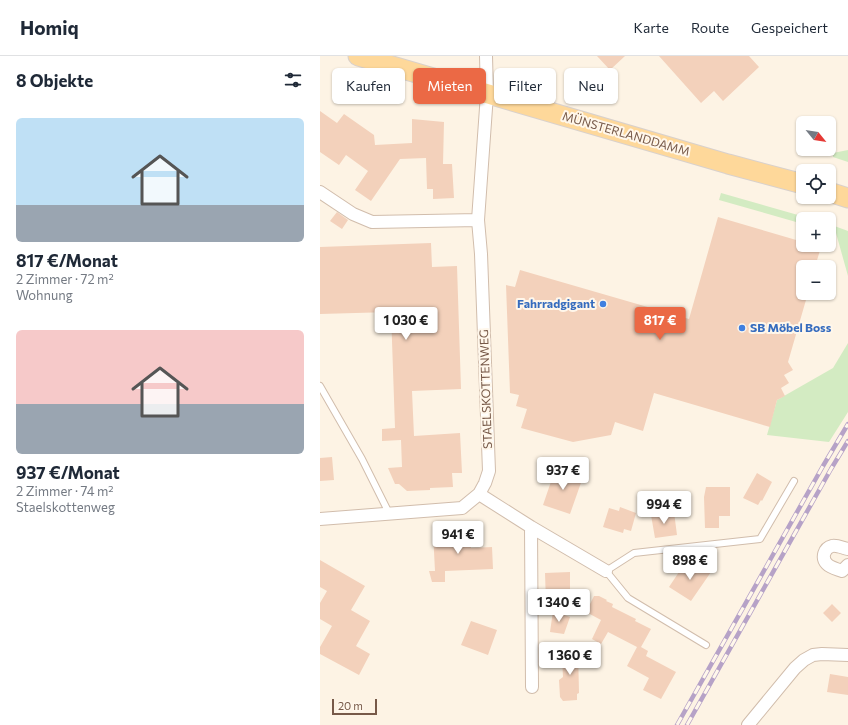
<!DOCTYPE html>
<html lang="de">
<meta charset="utf-8">
<style>
:root{--surface:#fff;--page:#f2f2f3;--text:#1f2937;--muted:#747a83;--line:#e0e1e3;--accent:#eb6945}
body{margin:0;font-family:Commissioner,sans-serif;background:var(--page);color:var(--text);height:100vh;display:flex;flex-direction:column;font-size:15px;white-space:nowrap}
*{box-sizing:border-box;margin:0}
p{font-size:13px;color:var(--muted)}
.icon{flex:none;width:22px;height:22px;fill:none;stroke:currentColor;stroke-width:2;stroke-linecap:round;stroke-linejoin:round}
.map{position:relative;flex:1;overflow:hidden}
.details{display:flex;flex-direction:column;background:var(--surface);width:320px}
.details>*{flex:none}
.hud{position:absolute;left:12px;top:12px;width:380px;height:36px;display:flex;gap:8px}
.needle{width:26px;rotate:120deg}
.controls{position:absolute;left:476px;top:60px;display:grid;gap:8px}
.controls a{display:grid;place-items:center;width:40px;height:40px;border-radius:6px;background:var(--surface);box-shadow:0 1px 3px #0004;font-size:20px}
.scale{position:absolute;left:12px;bottom:10px;width:45px;box-sizing:border-box;padding-left:4px;border:2px solid #775948;border-top:0;font-size:11px;line-height:14px;white-space:nowrap;color:#775948;-webkit-text-stroke:3px #fff7eb;paint-order:stroke}
.price{position:absolute;translate:-50% -34px;padding:0 9px;border-radius:4px;background:#fff;color:#222;font-size:13px;line-height:26px;filter:drop-shadow(0 1px 2px #0008)}
.price::after{content:'';position:absolute;left:50%;top:24px;width:12px;height:9px;margin-left:-6px;background:inherit;clip-path:polygon(0 0,100% 0,50% 100%)}
.price.selected{background:var(--accent);color:#fff}
ul{padding:0;list-style:none}
li{display:grid;align-content:center;gap:8px;height:212px;padding:0 16px}
li span{display:grid;place-items:center;height:124px;border-radius:6px;color:#555}
li>.icon{margin-inline-start:auto}
span .icon{width:72px;height:72px;fill:#fffc;stroke-width:1}
li b{font-size:17px}
h2{display:flex;justify-content:space-between;align-items:center;height:48px;padding:0 16px;font-size:17px}
.chip{padding:0 14px;border-radius:6px;background:var(--surface);box-shadow:0 1px 3px #0004;font-size:14px;line-height:36px}
.chip.selected{background:var(--accent);color:#fff}
header{display:flex;align-items:center;gap:24px;box-sizing:border-box;height:56px;padding:0 20px;background:var(--surface);border-bottom:1px solid var(--line)}
header strong{font-size:19px}
nav{display:flex;gap:22px;margin-inline-start:auto;font-size:14px}
main{display:flex;flex:1;min-height:0}
.map>svg:first-child{display:block}
</style>
<header>
<strong>Homiq</strong>
<nav><a>Karte</a><a>Route</a><a>Gespeichert</a></nav>
</header>
<main>
<section class="details">
<h2>8 Objekte<svg class="icon" aria-label="filters" viewBox="0 0 24 24"><path d="M4 7h16M4 17h16"/><circle cx="9" cy="7" r="2"/><circle cx="15" cy="17" r="2"/></svg></h2>
<ul>
<li><span style="background:linear-gradient(#bfe0f5 70%,#9aa5b1 0)"><svg class="icon" aria-label="home" viewBox="0 0 24 24"><path d="M3 11l9-7 9 7M6 9v11h12V9"/></svg></span><div><b>817 €/Monat</b><p>2 Zimmer · 72 m²</p><p>Wohnung</p></div></li>
<li><span style="background:linear-gradient(#f6c9c9 60%,#9aa5b1 0)"><svg class="icon" aria-label="home" viewBox="0 0 24 24"><path d="M3 11l9-7 9 7M6 9v11h12V9"/></svg></span><div><b>937 €/Monat</b><p>2 Zimmer · 74 m²</p><p>Staelskottenweg</p></div></li>
</ul>
</section>
<div class="map">
<svg width="528" height="669" viewBox="0 0 528 669">
<rect width="100%" height="100%" fill="#fdf3e4"/>
<path fill="#d3ebc2" d="M 528,94 L 528,106 L 513,101 L 513,97 Z
M 401,137 L 492,163 L 483,163 L 483,168 L 399,144 Z
M 509,168 L 528,175 L 528,220 L 516,177 L 509,175 Z
M 528,287 L 528,356 L 509,386 L 447,379 L 457,344 L 513,312 Z"/>
<path fill="#f3d1bb" d="M 277,0 L 305,0 L 290,14 Z
M 339,0 L 429,0 L 439,11 L 403,45 L 394,35 L 381,47 Z
M 0,55 L 17,67 L 24,58 L 54,79 L 55,89 L 92,87 L 92,63 L 124,66 L 123,108 L 132,108 L 134,142 L 113,143 L 113,133 L 107,133 L 106,102 L 80,103 L 51,145 L 35,134 L 48,115 L 26,99 L 19,109 L 0,96 Z
M 17,156 L 28,164 L 22,173 L 10,165 Z
M 398,161 L 483,186 L 483,189 L 494,189 L 501,191 L 495,211 L 483,211 L 483,237 L 488,237 L 468,306 L 473,314 L 464,319 L 469,327 L 461,332 L 465,340 L 457,344 L 450,371 L 334,337 L 323,375 L 295,366 L 291,379 L 253,386 L 201,372 L 207,353 L 196,350 L 199,339 L 190,337 L 186,229 L 195,231 L 200,214 L 369,263 Z
M 111,187 L 112,211 L 137,210 L 141,333 L 92,335 L 94,380 L 140,377 L 142,417 L 132,417 L 133,431 L 110,432 L 110,434 L 87,435 L 79,428 L 75,428 L 68,412 L 82,411 L 81,384 L 62,385 L 62,373 L 75,372 L 71,256 L 0,258 L 0,191 Z
M 12,401 L 14,424 L 0,425 L 0,402 Z
M 236,411 L 263,421 L 250,458 L 223,449 Z
M 437,417 L 452,426 L 442,445 L 441,444 L 438,449 L 423,442 Z
M 386,431 L 410,431 L 410,460 L 399,460 L 399,472 L 385,472 L 384,441 Z
M 300,451 L 316,457 L 311,475 L 304,473 L 303,477 L 283,471 L 289,452 L 299,455 Z
M 354,456 L 357,479 L 335,482 L 331,459 Z
M 150,475 L 151,492 L 172,491 L 173,513 L 125,515 L 125,526 L 112,526 L 109,515 L 115,515 L 113,476 Z
M 0,504 L 45,530 L 31,554 L 50,565 L 36,590 L 50,598 L 39,619 L 0,598 L 0,591 L 12,570 L 0,563 L 0,547 L 7,535 L 0,531 Z
M 365,507 L 375,514 L 379,508 L 391,516 L 371,545 L 349,531 Z
M 250,516 L 250,537 L 240,537 L 240,547 L 226,547 L 225,517 Z
M 274,540 L 279,540 L 287,544 L 286,545 L 293,548 L 292,551 L 316,563 L 315,565 L 331,573 L 321,591 L 328,595 L 326,600 L 356,616 L 341,643 L 323,634 L 329,622 L 307,610 L 317,591 L 288,576 L 281,588 L 272,583 L 281,564 L 266,556 Z
M 512,548 L 521,557 L 512,566 L 503,557 Z
M 233,555 L 250,561 L 244,578 L 230,576 Z
M 151,565 L 177,574 L 168,599 L 141,589 Z
M 258,592 L 259,637 L 257,638 L 257,644 L 243,645 L 240,641 L 239,624 L 243,621 L 242,602 L 247,593 Z
M 510,618 L 528,621 L 528,639 L 507,636 Z"/>
<g fill="none" stroke-linecap="round" stroke-linejoin="round">
<g stroke="#d1bdac" stroke-width="8">
<path id="service" d="M 0,330 L 42,403 L 69,457
M 386,589 L 308,542 L 286,515 L 314,497 L 440,483 L 474,425"/>
</g>
<g stroke="#d1bdac" stroke-width="14">
<path id="minor" d="M 0,136 L 33,158 L 52,166 L 158,164
M 159,438 L 211,471 L 286,515
M 0,463 L 142,452 L 159,438 L 165,427 L 169,415 L 161,198 L 158,164 L 167,38 L 166,0
M 211,471 L 212,631
M 528,493 C 523,492 517,489 512,490 C 504,492 501,502 507,508 C 511,512 517,513 522,515 L 528,509
M 428,669 L 475,612 L 484,604 L 493,599 L 502,598 L 528,599"/>
</g>
<g stroke="#d9d1cc" stroke-width="21">
<path id="primary" d="M 38,0 L 408,108 L 483,128
M 509,136 L 528,142"/>
</g>
<use href="#service" stroke="#fff" stroke-width="6"/>
<use href="#minor" stroke="#fff" stroke-width="12"/>
<use href="#primary" stroke="#fed89a" stroke-width="19"/>
<g stroke="#b6a2c7" stroke-width="4.5">
<path id="rail" d="M 357,669 L 503,410 L 528,368
M 367,669 L 511,413 L 528,385"/>
</g>
<use href="#rail" stroke="#fff7eb" stroke-width="3" stroke-dasharray="9" stroke-linecap="butt"/>
</g>
<g fill="#3f7fe0" stroke="#fff7eb" stroke-width="1.5">
<circle cx="283" cy="248" r="4"/>
<circle cx="422" cy="272" r="4"/>
</g>
<g text-anchor="middle" stroke-width="4" stroke-linejoin="round" paint-order="stroke">
<g font-size="12" fill="#775948" stroke="#fff7eb">
<text transform="translate(306 78) rotate(16)" y="4">MÜNSTERLANDDAMM</text>
<text transform="translate(166 333) rotate(-92)" y="4">STAELSKOTTENWEG</text>
</g>
<g font-size="12" font-weight="bold" fill="#366cbe" stroke="#fff7eb" text-anchor="end">
<text x="275" y="252">Fahrradgigant</text>
<text x="430" y="276" text-anchor="start">SB Möbel Boss</text>
</g>
</g>
</svg>
<div class="controls">
<a><svg class="needle" viewBox="-14 -14 28 28"><path d="M0-13l5 13h-10z" fill="#e53935"/><path d="M0 13l5-13h-10z" fill="#747a83"/></svg></a>
<a><svg class="icon" aria-label="locate" viewBox="0 0 24 24"><circle cx="12" cy="12" r="6"/><path d="M12 2v4M12 18v4M2 12h4M18 12h4"/></svg></a>
<a>+</a>
<a>−</a>
</div>
<div class="scale">20 m</div>
<b class="price" style="left:86px;top:285px">1 030 €</b>
<b class="price selected" style="left:340px;top:285px">817 €</b>
<b class="price" style="left:243px;top:435px">937 €</b>
<b class="price" style="left:344px;top:469px">994 €</b>
<b class="price" style="left:138px;top:499px">941 €</b>
<b class="price" style="left:370px;top:525px">898 €</b>
<b class="price" style="left:239px;top:567px">1 340 €</b>
<b class="price" style="left:250px;top:620px">1 360 €</b>
<div class="hud">
<a class="chip">Kaufen</a>
<a class="chip selected">Mieten</a>
<a class="chip">Filter</a>
<a class="chip">Neu</a>
</div>
</div>
</main>
